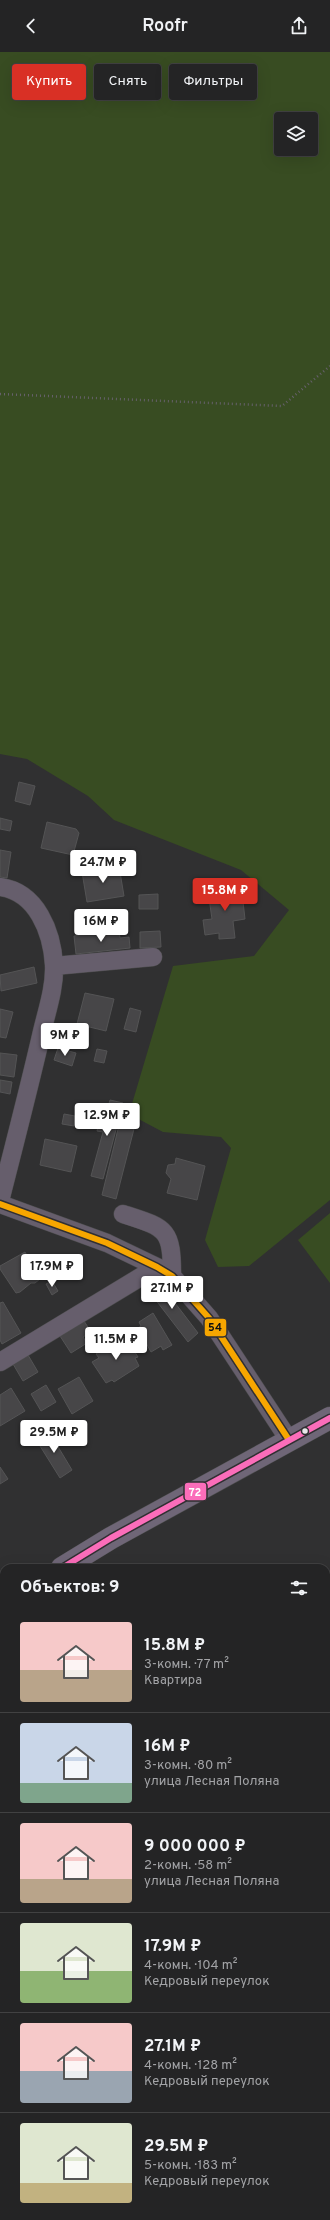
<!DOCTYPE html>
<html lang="ru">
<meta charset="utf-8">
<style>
:root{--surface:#242425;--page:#303032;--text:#f1f3f6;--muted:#a3a4a7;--line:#414142;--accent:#d93025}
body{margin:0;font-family:Overpass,sans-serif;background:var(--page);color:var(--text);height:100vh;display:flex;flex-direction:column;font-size:15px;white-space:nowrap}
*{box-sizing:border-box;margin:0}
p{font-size:13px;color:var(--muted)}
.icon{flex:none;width:22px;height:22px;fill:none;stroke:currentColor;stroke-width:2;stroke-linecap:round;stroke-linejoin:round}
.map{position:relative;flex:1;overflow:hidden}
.side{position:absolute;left:0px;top:1512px;width:330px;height:656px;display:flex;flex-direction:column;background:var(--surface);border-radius:12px 12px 0 0;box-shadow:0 4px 16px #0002,0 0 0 1px var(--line)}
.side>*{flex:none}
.guide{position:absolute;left:12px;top:12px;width:306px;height:36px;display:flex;gap:8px}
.buttons{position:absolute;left:274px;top:60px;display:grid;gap:8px}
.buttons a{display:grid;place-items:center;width:44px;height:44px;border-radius:4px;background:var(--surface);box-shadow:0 4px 16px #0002,0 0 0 1px var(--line);font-size:20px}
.price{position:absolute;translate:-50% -34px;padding:0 9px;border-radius:4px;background:#fff;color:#222;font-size:13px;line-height:26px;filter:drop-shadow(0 1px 2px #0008)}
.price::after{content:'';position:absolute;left:50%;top:24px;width:12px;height:9px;margin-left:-6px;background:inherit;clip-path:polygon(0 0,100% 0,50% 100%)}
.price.current{background:var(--accent);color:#fff}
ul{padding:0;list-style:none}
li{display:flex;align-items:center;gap:12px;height:100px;padding:0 20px}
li+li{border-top:1px solid var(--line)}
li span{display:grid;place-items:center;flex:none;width:112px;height:80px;border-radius:4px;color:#555}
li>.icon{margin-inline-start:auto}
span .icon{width:48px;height:48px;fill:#fffc;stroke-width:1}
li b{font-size:17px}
h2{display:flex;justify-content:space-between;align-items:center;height:48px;padding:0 20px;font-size:17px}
.pill{padding:0 14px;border-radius:4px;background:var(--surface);box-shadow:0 4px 16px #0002,0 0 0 1px var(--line);font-size:14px;line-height:36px}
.pill.current{background:var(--accent);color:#fff}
header{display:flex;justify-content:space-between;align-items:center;height:52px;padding:0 20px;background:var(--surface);font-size:18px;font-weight:600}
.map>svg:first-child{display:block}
</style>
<header><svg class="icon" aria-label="back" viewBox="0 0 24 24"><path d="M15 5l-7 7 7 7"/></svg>Roofr<svg class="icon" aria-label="share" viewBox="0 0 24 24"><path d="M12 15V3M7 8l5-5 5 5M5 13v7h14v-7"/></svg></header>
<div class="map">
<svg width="330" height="2168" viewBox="0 0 330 2168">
<rect width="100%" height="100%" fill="#303031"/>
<path fill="#384c22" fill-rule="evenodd" d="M 0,0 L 330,0 L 330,1148 L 249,1214 L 218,1215 L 205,1188 L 231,1096 L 221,1085 L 163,1080 L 129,1062 L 173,914 L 254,904 L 289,858 L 241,818 L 114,768 L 88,744 L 27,707 L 0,702 ZM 281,67 L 311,67 L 311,97 L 281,97 Z
M 330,1161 L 330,1231 L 298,1188 Z
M 330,1553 L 330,2168 L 0,2168 L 0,1650 L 4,1648 L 4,2164 L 326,2164 L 326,1554 Z"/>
<path fill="#474648" stroke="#545455" d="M 19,730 L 35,734 L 30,753 L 15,749 Z
M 0,766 L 12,769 L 10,779 L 0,777 Z
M 47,770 L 76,777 L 79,781 L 73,803 L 41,796 Z
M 0,798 L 11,800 L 7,826 L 0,825 Z
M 119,814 L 124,844 L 87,850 L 82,820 Z
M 238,831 L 239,841 L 242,841 L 245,867 L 233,869 L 235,886 L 219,887 L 219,881 L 205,883 L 203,868 L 212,867 L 209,846 L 214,845 L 214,841 L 227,839 L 226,832 Z
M 158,842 L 158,857 L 139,857 L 139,843 Z
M 119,879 L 120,886 L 129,885 L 130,896 L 76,902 L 74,884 Z
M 160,879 L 161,895 L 140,896 L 140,880 Z
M 34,915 L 37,931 L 1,939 L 0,923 Z
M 85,941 L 114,947 L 106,979 L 77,972 Z
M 130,956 L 141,959 L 136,980 L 124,977 Z
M 0,957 L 13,960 L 6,986 L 0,985 Z
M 58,996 L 76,1001 L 72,1014 L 54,1008 Z
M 97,997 L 107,999 L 104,1011 L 94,1009 Z
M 0,1001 L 17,1003 L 14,1025 L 0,1023 Z
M 0,1028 L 12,1030 L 10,1042 L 0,1040 Z
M 110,1048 L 123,1051 L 103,1127 L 91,1124 L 103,1080 L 97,1079 L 102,1058 L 107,1059 Z
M 64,1062 L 75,1064 L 74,1074 L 62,1072 Z
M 120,1069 L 135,1073 L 116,1147 L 102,1143 Z
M 45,1087 L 77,1094 L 71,1120 L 40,1113 Z
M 176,1106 L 205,1114 L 197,1148 L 167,1141 L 171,1127 L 166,1121 L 168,1113 L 175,1112 Z
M 25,1200 L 40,1227 L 35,1231 L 31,1231 L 20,1240 L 16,1241 L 0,1217 L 0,1214 Z
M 156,1226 L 198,1281 L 188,1290 L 145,1234 Z
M 52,1229 L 58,1239 L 52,1243 L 46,1232 Z
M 3,1250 L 21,1281 L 2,1292 L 0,1288 L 0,1251 Z
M 153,1261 L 172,1293 L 163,1298 L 161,1294 L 151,1300 L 138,1276 L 141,1274 L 139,1270 Z
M 84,1269 L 91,1280 L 83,1285 L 87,1291 L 71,1301 L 60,1284 Z
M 126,1286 L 138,1305 L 135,1306 L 139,1314 L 114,1330 L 112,1328 L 106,1331 L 92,1310 L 99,1306 L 96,1302 L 108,1294 L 110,1297 Z
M 28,1303 L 38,1320 L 23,1329 L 13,1312 Z
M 79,1325 L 93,1349 L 72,1362 L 58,1337 Z
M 46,1333 L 56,1350 L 41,1359 L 31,1342 Z
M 11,1336 L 25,1359 L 0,1374 L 0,1343 Z
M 48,1378 L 72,1418 L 60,1426 L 35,1386 Z
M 0,1415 L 8,1427 L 0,1432 Z"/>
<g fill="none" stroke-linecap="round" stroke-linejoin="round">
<g stroke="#4d4d4e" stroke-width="19">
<path id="minor" d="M 0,835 C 37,840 52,880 54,913 C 55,937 46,961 41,984 C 28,1040 14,1094 0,1149
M 54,914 L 153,905
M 0,1152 L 107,1191 L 157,1215 L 172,1224 L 209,1266 L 289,1388
M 123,1162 C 166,1176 172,1176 172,1224
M 0,1310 L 157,1215
M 326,1852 L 330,1855
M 0,1889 L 4,1892
M 326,1975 L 330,1978
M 0,2010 L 4,2012
M 326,2095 L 330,2098
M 0,2132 L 4,2135
M 50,2164 L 56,2168
M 239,2164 L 245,2168"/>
</g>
<g stroke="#4d4d4e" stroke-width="23">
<path id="major" d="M 62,1516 L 111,1486 L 330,1366
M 0,1555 L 4,1553"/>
</g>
<path stroke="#66616b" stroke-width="2.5" stroke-dasharray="1 3" stroke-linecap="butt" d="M 0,342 L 282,354 L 330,314"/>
<use href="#minor" stroke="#665e6c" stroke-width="18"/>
<use href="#major" stroke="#6f6677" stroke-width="22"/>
<g stroke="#302f32" stroke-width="9">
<path id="bus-1" d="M 0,1152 L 107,1191 L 157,1215 L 172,1224 L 209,1266 L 289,1388"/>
</g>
<g stroke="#302f32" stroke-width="9">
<path id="bus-2" d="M 62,1516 L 111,1486 L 330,1366"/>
</g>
<use href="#bus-1" stroke="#f7a600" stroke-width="6"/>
<use href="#bus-2" stroke="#fb6dba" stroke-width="6"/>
</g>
<circle fill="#e8e7e9" stroke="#302f32" stroke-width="1.5" cx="305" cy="1379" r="3.5"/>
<g stroke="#302f32" stroke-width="1.5">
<rect x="204" y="1266" width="23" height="19" rx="4" fill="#f7a600"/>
<rect x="184" y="1430" width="23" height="19" rx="4" fill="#fb6dba"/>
</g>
<g font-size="11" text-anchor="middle" font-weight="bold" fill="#fff">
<text x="195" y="1444">72</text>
</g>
<g font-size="11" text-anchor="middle" font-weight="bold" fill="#111">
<text x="215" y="1279">54</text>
</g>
</svg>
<div class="buttons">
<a><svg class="icon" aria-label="layers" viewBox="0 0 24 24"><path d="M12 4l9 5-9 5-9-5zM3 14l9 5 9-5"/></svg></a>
</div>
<b class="price" style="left:103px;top:832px">24.7M ₽</b>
<b class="price current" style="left:225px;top:860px">15.8M ₽</b>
<b class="price" style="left:101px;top:891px">16M ₽</b>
<b class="price" style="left:65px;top:1005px">9M ₽</b>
<b class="price" style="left:107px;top:1085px">12.9M ₽</b>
<b class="price" style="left:52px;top:1236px">17.9M ₽</b>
<b class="price" style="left:172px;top:1258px">27.1M ₽</b>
<b class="price" style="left:116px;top:1309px">11.5M ₽</b>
<b class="price" style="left:54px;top:1402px">29.5M ₽</b>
<div class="guide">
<a class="pill current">Купить</a>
<a class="pill">Снять</a>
<a class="pill">Фильтры</a>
</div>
<section class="side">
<h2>Объектов: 9<svg class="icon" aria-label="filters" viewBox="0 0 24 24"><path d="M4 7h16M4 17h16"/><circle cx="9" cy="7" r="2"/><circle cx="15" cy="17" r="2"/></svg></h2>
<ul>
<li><span style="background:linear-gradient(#f6c9c9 60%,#b9a48a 0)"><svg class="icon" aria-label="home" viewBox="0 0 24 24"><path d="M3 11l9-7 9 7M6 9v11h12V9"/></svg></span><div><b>15.8M ₽</b><p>3-комн. · 77 m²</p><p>Квартира</p></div></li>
<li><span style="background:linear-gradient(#c9d6e8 75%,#7fa58c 0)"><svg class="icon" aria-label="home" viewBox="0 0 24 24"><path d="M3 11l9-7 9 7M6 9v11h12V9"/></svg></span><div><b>16M ₽</b><p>3-комн. · 80 m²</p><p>улица Лесная Поляна</p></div></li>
<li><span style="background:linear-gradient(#f6c9c9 70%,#b9a48a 0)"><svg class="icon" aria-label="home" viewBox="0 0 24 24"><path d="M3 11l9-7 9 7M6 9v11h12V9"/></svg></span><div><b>9 000 000 ₽</b><p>2-комн. · 58 m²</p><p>улица Лесная Поляна</p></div></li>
<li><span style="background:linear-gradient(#dfe7d0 60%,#8fb573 0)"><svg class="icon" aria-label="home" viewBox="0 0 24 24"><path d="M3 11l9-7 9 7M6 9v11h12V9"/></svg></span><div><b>17.9M ₽</b><p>4-комн. · 104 m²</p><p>Кедровый переулок</p></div></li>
<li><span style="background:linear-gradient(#f6c9c9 60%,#9aa5b1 0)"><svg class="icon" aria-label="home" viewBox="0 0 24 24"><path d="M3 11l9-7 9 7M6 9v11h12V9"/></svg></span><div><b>27.1M ₽</b><p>4-комн. · 128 m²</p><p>Кедровый переулок</p></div></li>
<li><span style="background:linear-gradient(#dfe7d0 75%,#c2b280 0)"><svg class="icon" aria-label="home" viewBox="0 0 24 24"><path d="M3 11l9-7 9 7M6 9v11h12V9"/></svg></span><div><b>29.5M ₽</b><p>5-комн. · 183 m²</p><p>Кедровый переулок</p></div></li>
</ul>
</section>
</div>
